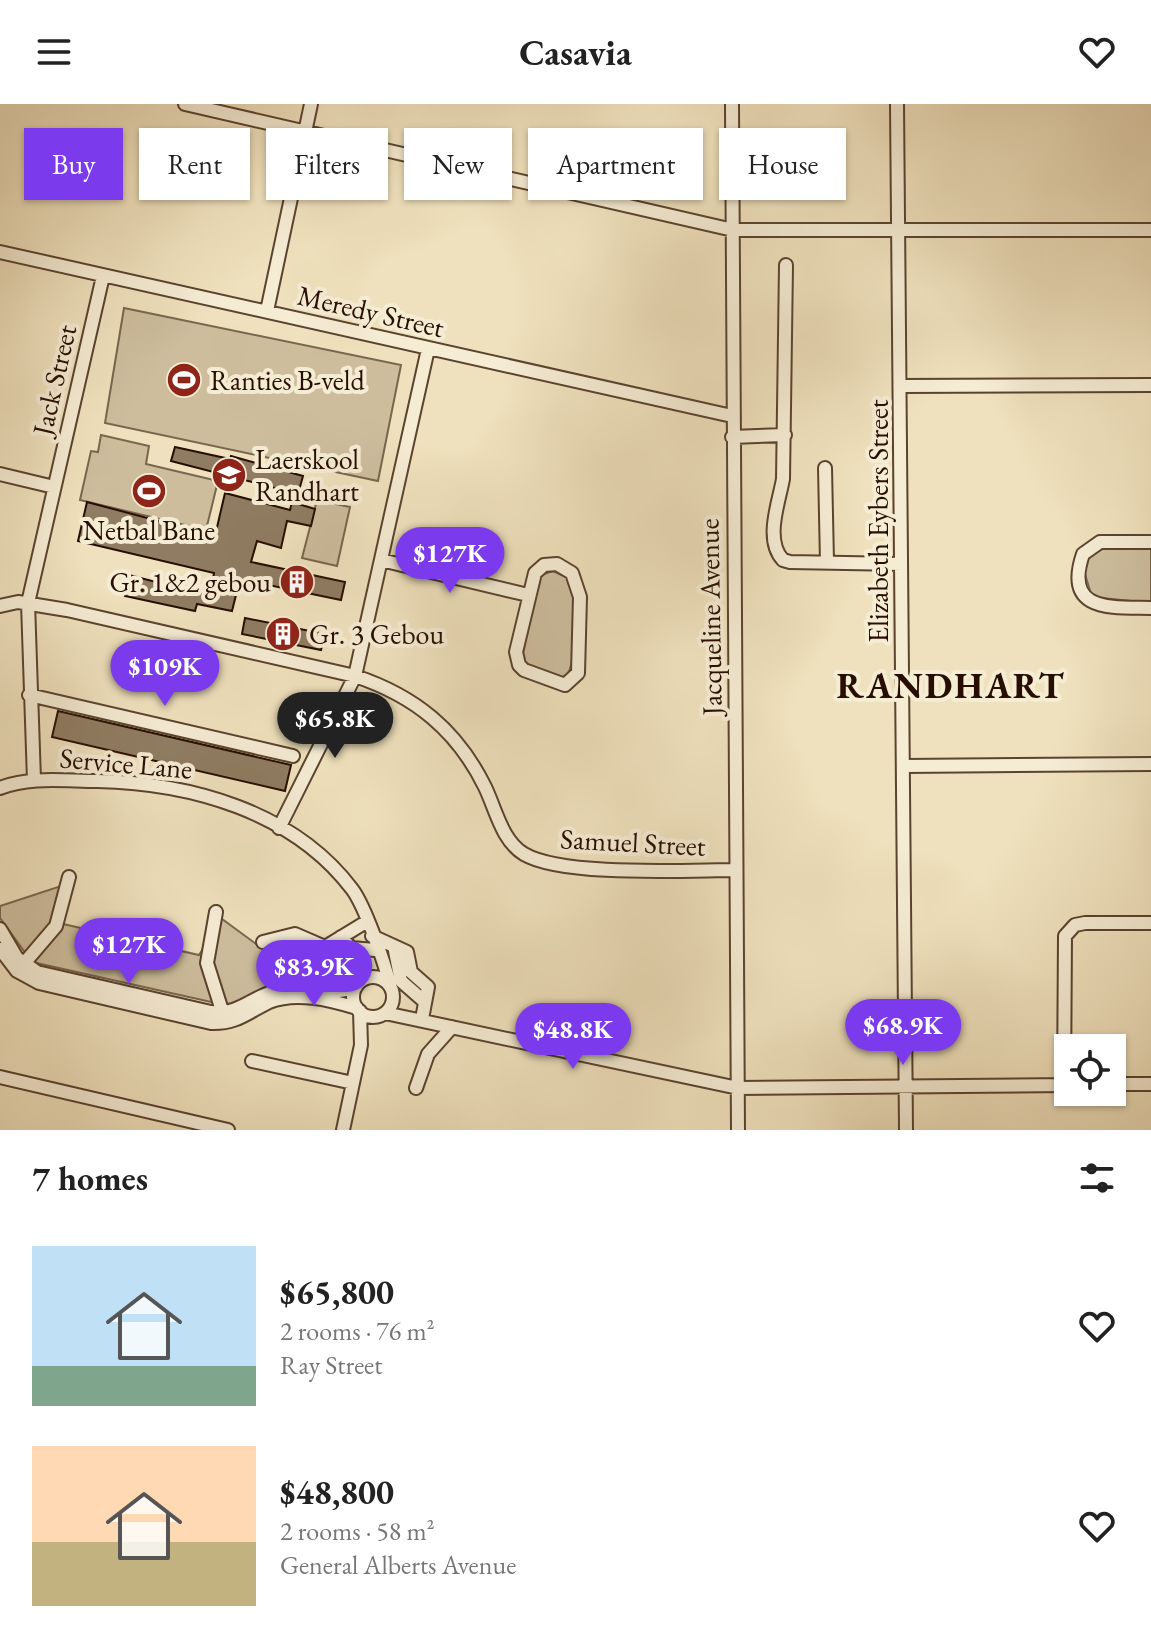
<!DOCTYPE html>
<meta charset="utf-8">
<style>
:root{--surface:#fff;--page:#f2f2f2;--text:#222;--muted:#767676;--accent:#7c3aed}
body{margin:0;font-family:"EB Garamond",serif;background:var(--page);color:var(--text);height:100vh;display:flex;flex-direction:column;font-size:30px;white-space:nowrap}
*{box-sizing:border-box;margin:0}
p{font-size:26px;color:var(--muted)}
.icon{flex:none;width:44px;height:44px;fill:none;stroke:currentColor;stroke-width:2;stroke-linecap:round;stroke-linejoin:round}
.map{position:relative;height:1026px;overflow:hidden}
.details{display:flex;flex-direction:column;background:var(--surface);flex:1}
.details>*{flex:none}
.top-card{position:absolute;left:24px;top:24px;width:1104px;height:72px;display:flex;gap:16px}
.controls{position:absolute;left:1054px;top:930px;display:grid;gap:16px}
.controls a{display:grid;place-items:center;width:72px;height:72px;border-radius:0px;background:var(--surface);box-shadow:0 2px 6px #0004;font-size:40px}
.price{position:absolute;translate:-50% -68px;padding:0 18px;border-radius:28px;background:var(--accent);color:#fff;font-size:26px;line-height:52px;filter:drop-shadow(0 2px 4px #0008)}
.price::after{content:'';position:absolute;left:50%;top:48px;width:24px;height:18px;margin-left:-12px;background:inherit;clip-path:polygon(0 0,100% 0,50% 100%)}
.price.selected{background:#222;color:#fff}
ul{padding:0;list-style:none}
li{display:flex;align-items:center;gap:24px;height:200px;padding:0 32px}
li span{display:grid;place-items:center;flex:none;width:224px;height:160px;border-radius:0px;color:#555}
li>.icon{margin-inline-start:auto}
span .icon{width:96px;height:96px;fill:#fffc;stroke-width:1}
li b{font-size:34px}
h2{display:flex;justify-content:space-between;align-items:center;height:96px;padding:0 32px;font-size:34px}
.tag{padding:0 28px;border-radius:0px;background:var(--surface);box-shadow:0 2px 6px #0004;font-size:28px;line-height:72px}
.tag.selected{background:var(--accent);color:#fff}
header{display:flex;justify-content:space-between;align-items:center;height:104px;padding:0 32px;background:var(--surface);font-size:36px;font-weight:700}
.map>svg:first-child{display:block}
</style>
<header><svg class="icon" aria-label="menu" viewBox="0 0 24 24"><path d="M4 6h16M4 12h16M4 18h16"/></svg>Casavia<svg class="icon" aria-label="heart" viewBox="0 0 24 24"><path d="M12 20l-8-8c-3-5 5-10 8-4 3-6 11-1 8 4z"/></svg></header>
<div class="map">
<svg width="1151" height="1026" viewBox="0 0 1151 1026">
<rect width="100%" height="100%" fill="#efe1bd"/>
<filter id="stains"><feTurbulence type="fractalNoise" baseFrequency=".0025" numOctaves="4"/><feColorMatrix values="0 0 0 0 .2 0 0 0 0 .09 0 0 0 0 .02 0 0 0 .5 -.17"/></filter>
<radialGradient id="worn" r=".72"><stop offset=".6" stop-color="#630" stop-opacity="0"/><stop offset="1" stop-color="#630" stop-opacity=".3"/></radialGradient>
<path fill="#cdbd9d" stroke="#7a664e" stroke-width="2" d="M 124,204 L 401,261 L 378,377 L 105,319 Z
M 101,331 L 149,342 L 146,360 L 218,377 L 206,426 L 80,396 L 91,347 L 98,348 Z
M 317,396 L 350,403 L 337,462 L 302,454 Z
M 1102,443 L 1151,443 L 1151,499 L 1092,493 L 1084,467 L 1089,448 Z
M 553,467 L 570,475 C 577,501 579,550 566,574 L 560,576 L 526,562 L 522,554 L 538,478 L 541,471 Z
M 61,782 L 63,820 L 199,851 L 222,815 L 304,875 L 229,902 L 32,858 L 0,814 L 0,802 Z"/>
<path fill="#8f7c62" stroke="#280e00" stroke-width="2" d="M 175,343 L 230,355 L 231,352 L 303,372 L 298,390 L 171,357 Z
M 225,389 L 290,406 L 292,398 L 315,405 L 311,422 L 287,417 L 281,444 L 257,437 L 251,458 L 345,478 L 341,496 L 240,475 L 232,507 L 197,500 L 195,507 L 125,492 L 129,471 L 210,492 L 214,469 L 78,437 L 87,398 L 215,432 Z
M 245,514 L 325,530 L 321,546 L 242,530 Z
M 58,607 L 291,661 L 285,687 L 52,633 Z"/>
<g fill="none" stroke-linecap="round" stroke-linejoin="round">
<g stroke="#5a432f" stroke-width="16">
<path id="minor" d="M 185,0 L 733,126 L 1151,126
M 732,0 L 738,1026
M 897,0 L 906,1026
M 0,148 L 732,312
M 786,161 L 783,375 C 779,398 764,436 783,456 L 790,458 L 901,460
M 267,207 L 311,0
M 901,282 L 1151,281
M 732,333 L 785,331
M 825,364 L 827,458
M 0,370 L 54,383
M 1151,438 L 1100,438 L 1083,450 C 1063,509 1112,503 1151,504
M 381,456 L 528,491
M 557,460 L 572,469 L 580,493 L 578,569 L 565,581 L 524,566 L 519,561 L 516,548 L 535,469 L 544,461 Z
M 0,502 L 18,498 L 67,506 L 355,572 C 415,592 457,626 485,683 C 496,706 502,737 524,750 C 563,773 688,766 736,766
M 29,591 L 293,652
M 904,662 L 1151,660
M 34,676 L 28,499 L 103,172
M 0,684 C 30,672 65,677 97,677 C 190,679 293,707 352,785 C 365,802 385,860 390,881
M 279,724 L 355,572 L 428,245
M 216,808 L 207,859 L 224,913
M 0,825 L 17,854 L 37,868 L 211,908 C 239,911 250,894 275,887 C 303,879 330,894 356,883
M 372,832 L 407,848 L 411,868 L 428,883 L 422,915
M 341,833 L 351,844 L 375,846
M 263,838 L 295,830 L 325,843 L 366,818
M 394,842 L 401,877 L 425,898
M 0,845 L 17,867 L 39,879 L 211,919 C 237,920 248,908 269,898 C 296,887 330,896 357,904
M 21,863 L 56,822 L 69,773
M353 893a20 20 0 1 1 40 0a20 20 0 1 1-40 0Z
M 385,909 L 738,984 L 1068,981
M 252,957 L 353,979
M 0,973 L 228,1026
M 1112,980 L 1151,980
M 1064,981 L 1065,832 L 1075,821 L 1085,819 L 1151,819
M 416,984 L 428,950 L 452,923
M 343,1026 L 361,941 L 360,907"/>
</g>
<use href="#minor" stroke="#f5ecd4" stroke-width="12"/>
</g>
<defs>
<g id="stadium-disc" transform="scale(1.8)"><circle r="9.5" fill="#8f2418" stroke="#f5ecd4"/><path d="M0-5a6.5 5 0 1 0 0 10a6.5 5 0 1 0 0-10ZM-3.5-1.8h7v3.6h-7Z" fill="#fff"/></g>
<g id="school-disc" transform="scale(1.8)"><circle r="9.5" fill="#8f2418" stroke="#f5ecd4"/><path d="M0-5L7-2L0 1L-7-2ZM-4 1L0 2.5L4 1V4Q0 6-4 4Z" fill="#fff"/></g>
<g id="building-disc" transform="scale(1.8)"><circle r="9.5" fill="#8f2418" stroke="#f5ecd4"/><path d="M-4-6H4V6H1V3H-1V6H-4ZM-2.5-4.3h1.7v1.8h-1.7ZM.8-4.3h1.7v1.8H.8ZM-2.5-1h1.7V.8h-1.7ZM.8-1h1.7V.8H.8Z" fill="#fff"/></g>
</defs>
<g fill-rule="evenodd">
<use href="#stadium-disc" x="184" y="276"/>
<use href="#school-disc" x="229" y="371"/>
<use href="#stadium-disc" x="149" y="387"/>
<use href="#building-disc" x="297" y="478"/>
<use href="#building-disc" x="283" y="530"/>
</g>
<g text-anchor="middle" stroke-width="8" stroke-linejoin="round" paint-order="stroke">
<g font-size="28" fill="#280e00" stroke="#f5ecd4">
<text transform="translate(371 207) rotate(13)" y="10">Meredy Street</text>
<text transform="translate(54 276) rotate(-77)" y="10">Jack Street</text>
<text transform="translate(878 417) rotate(-90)" y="10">Elizabeth Eybers Street</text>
<text transform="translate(710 513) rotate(-91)" y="10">Jacqueline Avenue</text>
<text transform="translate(126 659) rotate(5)" y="10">Service Lane</text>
<text transform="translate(633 738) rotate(3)" y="10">Samuel Street</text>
</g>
<g font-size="28" fill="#280e00" stroke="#f5ecd4" text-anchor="start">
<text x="210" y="286">Ranties B-veld</text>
<text x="255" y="365">Laerskool<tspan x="255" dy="32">Randhart</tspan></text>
<text x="149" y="436" text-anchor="middle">Netbal Bane</text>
<text x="271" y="488" text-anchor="end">Gr. 1&amp;2 gebou</text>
<text x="309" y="540">Gr. 3 Gebou</text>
</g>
<g font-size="36" font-weight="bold" letter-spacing="2" fill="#280e00" stroke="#f5ecd4">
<text x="951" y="594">RANDHART</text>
</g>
</g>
<rect width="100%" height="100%" filter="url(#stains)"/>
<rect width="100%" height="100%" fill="url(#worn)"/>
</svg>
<div class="controls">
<a><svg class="icon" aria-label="locate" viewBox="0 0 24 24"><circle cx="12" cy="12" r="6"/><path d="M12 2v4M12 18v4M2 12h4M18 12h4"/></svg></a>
</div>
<b class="price" style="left:450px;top:491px">$127K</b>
<b class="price" style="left:165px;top:604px">$109K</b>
<b class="price selected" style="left:335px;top:656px">$65.8K</b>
<b class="price" style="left:129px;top:882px">$127K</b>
<b class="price" style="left:314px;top:904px">$83.9K</b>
<b class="price" style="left:903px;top:963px">$68.9K</b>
<b class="price" style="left:573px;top:967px">$48.8K</b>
<div class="top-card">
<a class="tag selected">Buy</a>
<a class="tag">Rent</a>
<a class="tag">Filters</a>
<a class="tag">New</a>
<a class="tag">Apartment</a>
<a class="tag">House</a>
</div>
</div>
<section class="details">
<h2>7 homes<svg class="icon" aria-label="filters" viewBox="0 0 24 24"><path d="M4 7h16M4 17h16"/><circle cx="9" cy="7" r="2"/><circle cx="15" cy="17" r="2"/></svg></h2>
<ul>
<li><span style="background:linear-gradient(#bfe0f5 75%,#7fa58c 0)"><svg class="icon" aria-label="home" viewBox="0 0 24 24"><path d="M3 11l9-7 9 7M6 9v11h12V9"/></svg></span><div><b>$65,800</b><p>2 rooms · 76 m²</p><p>Ray Street</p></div><svg class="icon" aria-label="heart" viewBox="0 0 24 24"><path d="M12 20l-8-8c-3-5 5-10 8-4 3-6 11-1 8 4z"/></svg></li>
<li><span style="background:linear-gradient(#ffd9b3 60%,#c2b280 0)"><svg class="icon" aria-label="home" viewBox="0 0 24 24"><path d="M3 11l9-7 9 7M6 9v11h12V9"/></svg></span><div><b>$48,800</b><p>2 rooms · 58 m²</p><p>General Alberts Avenue</p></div><svg class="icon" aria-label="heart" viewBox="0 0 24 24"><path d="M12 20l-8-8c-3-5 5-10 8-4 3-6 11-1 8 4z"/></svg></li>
</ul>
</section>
